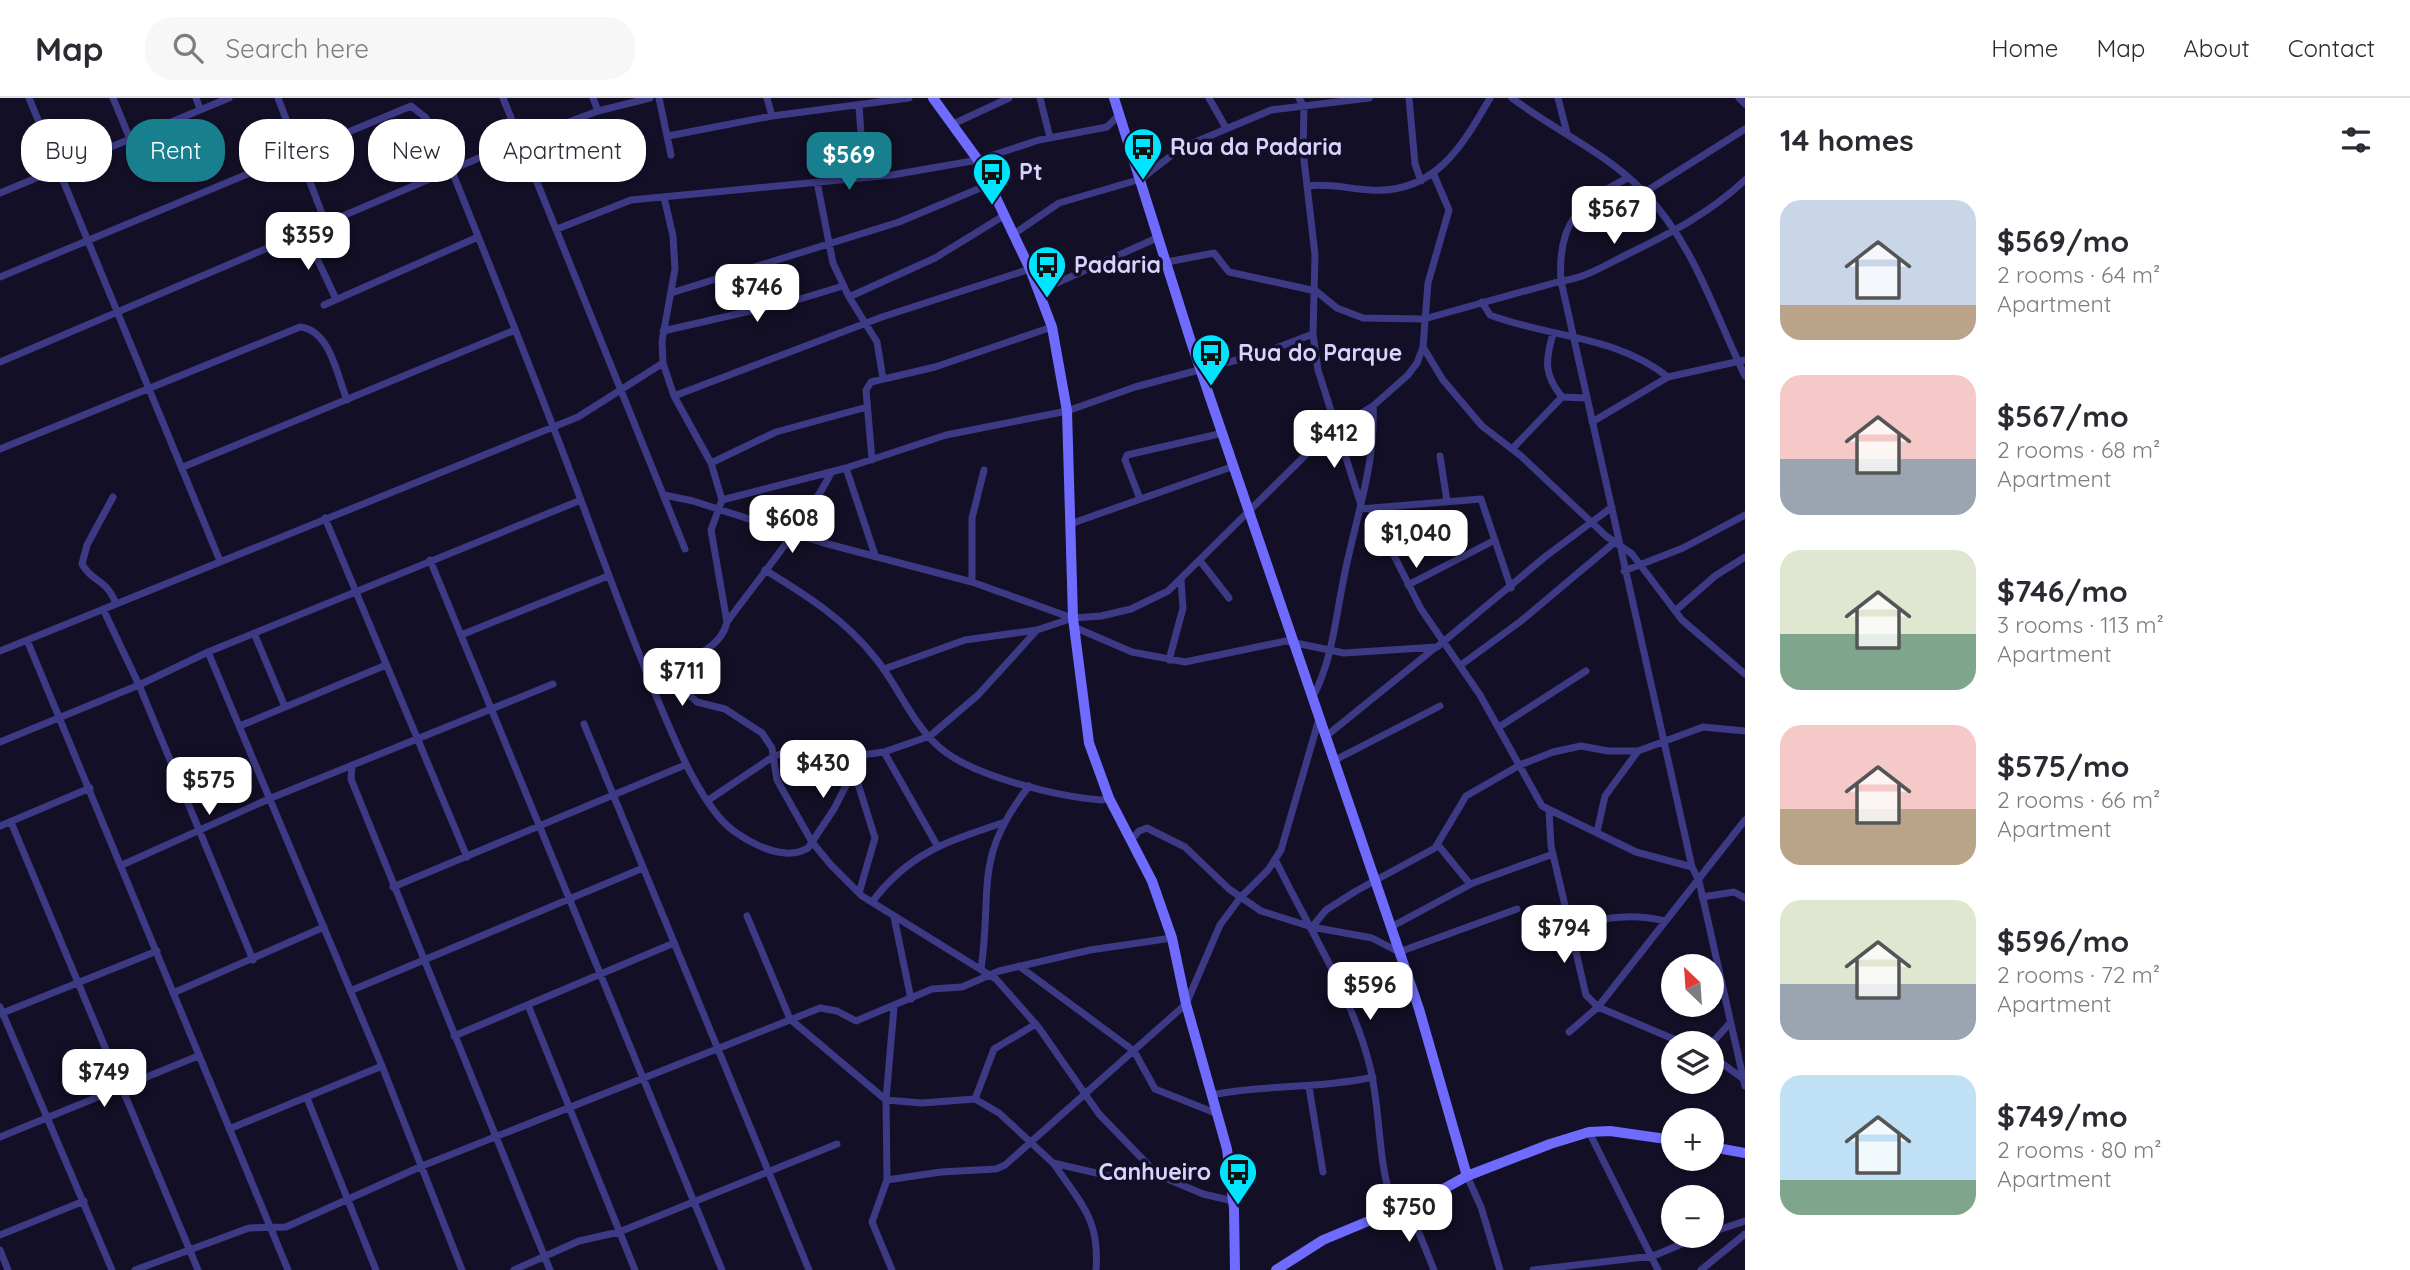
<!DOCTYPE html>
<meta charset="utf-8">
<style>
:root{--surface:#fff;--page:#f7f7f7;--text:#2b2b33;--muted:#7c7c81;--line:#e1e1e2;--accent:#187f8f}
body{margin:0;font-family:Quicksand,sans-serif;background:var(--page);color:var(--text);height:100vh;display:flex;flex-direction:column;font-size:26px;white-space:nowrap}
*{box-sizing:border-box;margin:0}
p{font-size:23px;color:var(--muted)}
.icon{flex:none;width:38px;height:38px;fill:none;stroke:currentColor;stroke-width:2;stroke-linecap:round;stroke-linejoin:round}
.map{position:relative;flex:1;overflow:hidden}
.panel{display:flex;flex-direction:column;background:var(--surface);width:665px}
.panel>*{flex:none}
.top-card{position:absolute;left:21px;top:21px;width:665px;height:63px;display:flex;gap:14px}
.needle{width:46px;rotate:335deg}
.controls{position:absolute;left:1661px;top:856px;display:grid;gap:14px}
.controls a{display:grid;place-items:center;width:63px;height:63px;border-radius:50%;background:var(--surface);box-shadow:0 2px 5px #0004;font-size:35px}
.price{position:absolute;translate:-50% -60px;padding:0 16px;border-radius:14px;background:#fff;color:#222;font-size:23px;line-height:46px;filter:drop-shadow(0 2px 4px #0008)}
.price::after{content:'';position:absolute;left:50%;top:42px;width:21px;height:16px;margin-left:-10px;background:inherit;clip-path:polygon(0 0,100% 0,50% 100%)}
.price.on{background:var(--accent);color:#fff}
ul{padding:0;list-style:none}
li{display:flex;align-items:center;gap:21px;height:175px;padding:0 35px}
li span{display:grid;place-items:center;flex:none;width:196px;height:140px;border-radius:21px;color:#555}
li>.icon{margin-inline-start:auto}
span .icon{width:84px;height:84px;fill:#fffc;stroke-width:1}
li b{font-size:30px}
h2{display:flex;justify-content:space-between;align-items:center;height:84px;padding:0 35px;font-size:30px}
.tag{padding:0 24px;border-radius:28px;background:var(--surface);box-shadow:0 2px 5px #0004;font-size:24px;line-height:63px}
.tag.on{background:var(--accent);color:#fff}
header{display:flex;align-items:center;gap:42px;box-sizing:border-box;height:98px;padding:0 35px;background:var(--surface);border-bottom:2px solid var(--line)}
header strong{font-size:33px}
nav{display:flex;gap:38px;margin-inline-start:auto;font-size:24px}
.search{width:490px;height:63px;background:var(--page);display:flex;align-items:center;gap:18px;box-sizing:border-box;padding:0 24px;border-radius:28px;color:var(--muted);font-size:26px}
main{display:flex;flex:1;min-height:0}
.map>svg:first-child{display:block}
</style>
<header>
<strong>Map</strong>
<div class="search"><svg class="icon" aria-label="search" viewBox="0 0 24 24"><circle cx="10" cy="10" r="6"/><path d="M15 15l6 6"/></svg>Search here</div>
<nav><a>Home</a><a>Map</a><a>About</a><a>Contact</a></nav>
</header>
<main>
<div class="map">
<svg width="1745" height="1172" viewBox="0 0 1745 1172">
<rect width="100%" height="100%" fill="#130f26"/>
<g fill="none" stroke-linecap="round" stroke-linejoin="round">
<path stroke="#3d3a85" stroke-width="7" d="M 29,0 L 220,463
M 113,0 L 130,41
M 196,0 L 200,11
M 278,0 L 326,126
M 503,0 L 685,451
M 593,0 L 598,13
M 659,0 L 671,57
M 767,0 L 772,18
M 1040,0 L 1050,40
M 1209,0 L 1226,30
M 1299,0 L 1304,9 L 1303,53 L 1315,157 L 1313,236 L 1318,272 L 1361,407
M 1409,0 L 1415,66 L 1421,83
M 1512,0 C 1554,32 1605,54 1642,92 C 1694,145 1714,214 1745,278
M 1558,0 L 1567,35
M 1739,0 L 1745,6
M 859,8 L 864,78
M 953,26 L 1009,0
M 668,38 L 772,18 L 909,0
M 1628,80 C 1579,104 1557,125 1561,183 L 1692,769 L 1699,783 L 1745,988
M 817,84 L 833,165 L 849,199 L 877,244 L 883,281
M 1307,88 C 1330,85 1349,91 1371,92 C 1434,96 1462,49 1490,0
M 1645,94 L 1745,31
M 0,95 L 229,0
M 557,131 L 631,102 L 892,77 L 978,62 L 1039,42 L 1107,29 L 1119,17
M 305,135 L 336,201
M 1014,136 L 1059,105 L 1141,81 L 1181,50 L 1271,12 L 1369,0
M 1167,164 L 1214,155 L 1229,174 L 1316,193 L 1337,210 L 1363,220 L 1424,221 L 1561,183 C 1585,180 1604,168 1626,157 C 1669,136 1710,115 1745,82
M 0,179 L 411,8 L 425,19 L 437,36 C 486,158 536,281 582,405 C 608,475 633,544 662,612 C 678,649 693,687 719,719 C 736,740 782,766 808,750 L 834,711 L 854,672
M 1039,193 L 1159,139
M 671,195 L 899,124 L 990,86
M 849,199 L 935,160 L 1005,117
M 1482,204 L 1490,217 C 1550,240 1615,237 1668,279
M 324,207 L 478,139
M 663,233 L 790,204 L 843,188
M 1553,236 C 1545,263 1544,277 1562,299 L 1587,300
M 1423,249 L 1443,282 L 1482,328 L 1521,358 L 1606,438 L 1632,456 L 1682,522 L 1745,576
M 0,264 L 521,42 L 598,13 L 650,0
M 674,298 L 882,219 L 1030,171
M 1592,324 L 1668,279 L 1745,262
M 0,351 L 300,229 C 330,232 337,277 347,302
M 1512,351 L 1562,299
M 1440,358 L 1447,403
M 872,362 L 866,292 L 871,284 L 935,269 L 1052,229
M 711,365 L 776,334 L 867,309
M 183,369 L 515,232
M 846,370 L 875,457
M 664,397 L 693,403 L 824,445 L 972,484 L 1072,520
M 113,399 L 87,447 L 82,466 C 93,486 105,478 116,506
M 1140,401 L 1125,362 L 1127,357 L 1223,335
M 722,402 L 846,370 L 946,337 L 1067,313 L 1135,289 L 1263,255 L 1313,236
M 1360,411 L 1481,401 L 1511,490
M 1371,412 L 1421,511 L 1480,597 L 1542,708 L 1636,754 L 1692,769
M 325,420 L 467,759
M 1073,425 L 1234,368
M 430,462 L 722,1172
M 1201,464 L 1229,500
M 765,472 C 806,497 846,522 876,561 C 898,588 912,625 938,648 C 970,678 1059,699 1102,702 L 1109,700
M 1624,473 L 1683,450 L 1745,417
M 972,484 L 972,420 L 984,372
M 1408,487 L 1495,442
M 103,511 L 139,587 L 253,862
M 1675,513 L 1715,478 L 1745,459
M 727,524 C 763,475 803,428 831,375
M 1074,529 L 1132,554 L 1185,564 L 1286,543 L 1344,555 L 1437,549 L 1546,458 L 1612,409
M 254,535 L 285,609
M 461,537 L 608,478
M 27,542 L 288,1172
M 0,553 L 578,319 L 663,265
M 208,554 L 382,968 L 462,1172
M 1169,562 L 1183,510 L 1181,482
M 1461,567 L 1521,523 L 1615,444
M 661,571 L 697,604 L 725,611 L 762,635 L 772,650 L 777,682 L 812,744 L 831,767 L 862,798 L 996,881 L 1039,930 L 1099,1016 L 1158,1077 L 1203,1096 L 1233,1103
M 884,571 L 965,542 L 1037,532
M 647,578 C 674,564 720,557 727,524 L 711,432 L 722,402 L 711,365 L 674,298 L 663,265 L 662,243 L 675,171 L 673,138 L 664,99
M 1313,599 C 1332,562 1335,524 1343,484 C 1354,425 1376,368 1373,308
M 584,626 L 809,1172
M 242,627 L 386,567
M 1499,629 L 1586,573
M 1325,639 L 1436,549
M 0,644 L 139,587 L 208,554 L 581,402
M 884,654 L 938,749
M 849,657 L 875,740 L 859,795
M 1333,663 L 1440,608
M 352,667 L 351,681 L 550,1172
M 707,703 L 774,658 L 791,653 L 862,657 L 884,654 L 930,638 L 978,597 L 1037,532 L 1073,520 L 1101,518 L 1131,511 L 1168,493 L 1329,334 L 1373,308 L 1408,277 L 1417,265 L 1423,249 L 1428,185 L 1449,112 L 1434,77
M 1549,713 L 1551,748 L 1586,897 L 1598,909 L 1683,945
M 11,724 L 198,1172
M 0,728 L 90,690
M 1597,734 L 1605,698 L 1638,653
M 1131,742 L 1139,733 L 1147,730 L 1185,749 L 1229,791 L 1261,813 L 1312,829 L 1372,840 L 1399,854 L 1517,811
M 1438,747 L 1470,786
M 1275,761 C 1306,826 1351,895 1369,965 C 1382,1013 1376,1065 1395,1112
M 122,767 L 271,700 L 553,586
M 393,789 L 685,667
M 1702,799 L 1734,794 L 1745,800
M 872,804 C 909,755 946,744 1002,725
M 747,818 L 790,921 L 886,1002 L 922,1005 L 975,1001 L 999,1015 L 1053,1065 L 1118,1080 L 1158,1077
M 894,819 L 911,901
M 1312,829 L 1326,812 L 1356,793 L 1435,750 L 1466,698 L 1520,667 L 1553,654 L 1581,648 L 1608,653 L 1638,653 L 1703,629 L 1745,633
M 1391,829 L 1473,785 L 1553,756
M 1539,842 C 1581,824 1619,812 1665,823
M 1019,868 L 1134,953 L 1155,991 L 1218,1016
M 981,871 C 993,790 972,761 1029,688
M 350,893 L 643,770
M 173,895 L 324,829
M 528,907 L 635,1172
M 0,909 L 112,1172
M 0,916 L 157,853
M 1569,934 L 1598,909 L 1745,722
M 454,938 L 674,845
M 1712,945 L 1729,926
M 1712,958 L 1742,980
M 1309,989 L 1323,1074
M 1211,997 C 1265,986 1319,991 1373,979
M 307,1000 L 376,1172
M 975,1001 L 994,951 L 1036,926
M 229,1031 L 382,968
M 1589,1034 L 1658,1172
M 0,1039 L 198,958
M 1054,1066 C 1081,1106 1100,1121 1096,1172
M 1467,1078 L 1481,1109 L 1500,1172
M 887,1082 L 941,1074 L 996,1071 L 1005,1067 L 1186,906 L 1220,827 L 1240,800 L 1268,772 L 1281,752 L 1319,621
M 1409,1110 L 1434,1172
M 1712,1134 L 1745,1123
M 0,1137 L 84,1103
M 0,1152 L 8,1172
M 135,1172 L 249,1130 L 286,1129 L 422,1068 L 820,910 L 837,913 L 856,923 L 932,891 L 962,889 L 999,873 L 1090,852 L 1172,840
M 514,1172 L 579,1143 L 619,1134 L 837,1046
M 892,1172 L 872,1124 L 887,1082 L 886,1002 L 894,909
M 1533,1172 L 1653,1158 L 1701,1138
M 1701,1172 L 1745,1136"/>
<path stroke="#6f6bff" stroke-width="10" d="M 933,0 L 978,62 L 1030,171 L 1052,229 L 1067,313 L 1073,520 L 1089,645 L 1109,700 L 1152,783 L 1172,840 L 1186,906 L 1227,1051 L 1234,1111 L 1235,1172
M 1114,0 L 1192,247 L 1419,911 L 1467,1078
M 1712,1049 L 1745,1055
M 1276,1172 L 1323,1142 L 1395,1112 L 1409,1110 L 1467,1078 L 1550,1046 L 1589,1034 L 1610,1033 L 1673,1042"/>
</g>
<defs>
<g id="bus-pin" transform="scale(2.0125)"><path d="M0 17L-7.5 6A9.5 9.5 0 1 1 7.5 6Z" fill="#00e5ff" stroke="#130f26"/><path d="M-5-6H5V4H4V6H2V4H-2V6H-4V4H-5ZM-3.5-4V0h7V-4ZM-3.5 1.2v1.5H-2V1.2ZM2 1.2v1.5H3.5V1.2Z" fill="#111"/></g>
</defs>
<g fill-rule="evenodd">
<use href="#bus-pin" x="1143" y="49"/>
<use href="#bus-pin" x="992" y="74"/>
<use href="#bus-pin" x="1047" y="167"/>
<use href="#bus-pin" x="1211" y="255"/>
<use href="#bus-pin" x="1238" y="1074"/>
</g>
<g text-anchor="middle" stroke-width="7" stroke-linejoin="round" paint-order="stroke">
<g font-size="23" font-weight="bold" fill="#d9d4ff" stroke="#130f26" text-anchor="start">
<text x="1170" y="57">Rua da Padaria</text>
<text x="1019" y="82">Pt</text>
<text x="1074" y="175">Padaria</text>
<text x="1238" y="263">Rua do Parque</text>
<text x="1211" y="1082" text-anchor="end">Canhueiro</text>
</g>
</g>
</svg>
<div class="controls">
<a><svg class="needle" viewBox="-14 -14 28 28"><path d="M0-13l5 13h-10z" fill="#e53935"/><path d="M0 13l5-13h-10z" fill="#7c7c81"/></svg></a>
<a><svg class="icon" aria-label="layers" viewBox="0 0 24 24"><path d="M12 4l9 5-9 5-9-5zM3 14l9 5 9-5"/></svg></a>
<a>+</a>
<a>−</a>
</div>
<b class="price on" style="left:849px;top:94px">$569</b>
<b class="price" style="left:1614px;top:148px">$567</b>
<b class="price" style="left:308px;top:174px">$359</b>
<b class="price" style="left:757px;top:226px">$746</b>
<b class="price" style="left:1334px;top:372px">$412</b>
<b class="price" style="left:792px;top:457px">$608</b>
<b class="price" style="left:1416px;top:472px">$1,040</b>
<b class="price" style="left:682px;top:610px">$711</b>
<b class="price" style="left:823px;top:702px">$430</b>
<b class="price" style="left:209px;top:719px">$575</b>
<b class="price" style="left:1564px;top:867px">$794</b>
<b class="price" style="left:1370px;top:924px">$596</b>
<b class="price" style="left:104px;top:1011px">$749</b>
<b class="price" style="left:1409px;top:1146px">$750</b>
<div class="top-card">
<a class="tag">Buy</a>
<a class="tag on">Rent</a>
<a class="tag">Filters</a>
<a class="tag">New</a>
<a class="tag">Apartment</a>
</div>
</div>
<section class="panel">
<h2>14 homes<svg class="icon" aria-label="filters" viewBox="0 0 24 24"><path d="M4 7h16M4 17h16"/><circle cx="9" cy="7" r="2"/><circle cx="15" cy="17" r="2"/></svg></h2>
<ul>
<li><span style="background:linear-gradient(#c9d6e8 75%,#b9a48a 0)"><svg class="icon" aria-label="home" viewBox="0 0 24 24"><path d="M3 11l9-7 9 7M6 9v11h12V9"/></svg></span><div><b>$569/mo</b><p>2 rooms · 64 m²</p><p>Apartment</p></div></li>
<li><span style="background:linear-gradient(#f6c9c9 60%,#9aa5b1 0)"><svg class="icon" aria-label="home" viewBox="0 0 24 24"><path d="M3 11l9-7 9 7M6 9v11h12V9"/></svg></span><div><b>$567/mo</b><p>2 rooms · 68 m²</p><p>Apartment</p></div></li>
<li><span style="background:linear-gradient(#dfe7d0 60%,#7fa58c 0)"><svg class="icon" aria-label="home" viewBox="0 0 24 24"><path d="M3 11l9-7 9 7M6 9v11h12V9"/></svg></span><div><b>$746/mo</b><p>3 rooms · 113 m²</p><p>Apartment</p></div></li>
<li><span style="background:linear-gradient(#f6c9c9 60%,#b9a48a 0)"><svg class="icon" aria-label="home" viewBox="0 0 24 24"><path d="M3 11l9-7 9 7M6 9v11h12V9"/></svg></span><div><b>$575/mo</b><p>2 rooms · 66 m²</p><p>Apartment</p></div></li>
<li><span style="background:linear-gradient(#dfe7d0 60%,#9aa5b1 0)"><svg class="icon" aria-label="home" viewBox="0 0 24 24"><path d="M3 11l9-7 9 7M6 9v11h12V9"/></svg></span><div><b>$596/mo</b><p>2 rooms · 72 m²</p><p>Apartment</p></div></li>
<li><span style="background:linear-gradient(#bfe0f5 75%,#7fa58c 0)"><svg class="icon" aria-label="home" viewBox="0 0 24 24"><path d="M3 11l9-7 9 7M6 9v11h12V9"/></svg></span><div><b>$749/mo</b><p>2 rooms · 80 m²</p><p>Apartment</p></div></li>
</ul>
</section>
</main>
